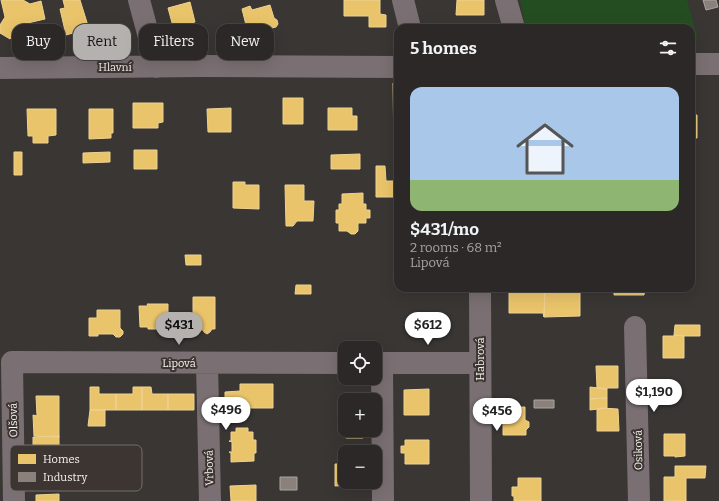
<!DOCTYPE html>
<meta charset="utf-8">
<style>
:root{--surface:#2b2827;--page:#33302f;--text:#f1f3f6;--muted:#a6a6a7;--line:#474444;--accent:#b5b1af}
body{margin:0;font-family:Bitter,serif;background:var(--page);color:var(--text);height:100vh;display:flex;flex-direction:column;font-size:15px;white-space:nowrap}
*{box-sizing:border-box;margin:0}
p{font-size:13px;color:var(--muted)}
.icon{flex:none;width:22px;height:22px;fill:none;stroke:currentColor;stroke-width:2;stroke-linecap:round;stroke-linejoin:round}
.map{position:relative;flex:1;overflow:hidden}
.details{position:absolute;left:394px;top:24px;width:301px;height:268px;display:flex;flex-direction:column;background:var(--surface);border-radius:12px;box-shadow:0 4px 16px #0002,0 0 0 1px var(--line)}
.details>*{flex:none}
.top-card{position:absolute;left:12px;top:24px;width:322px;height:36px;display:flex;gap:8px}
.buttons{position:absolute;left:338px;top:341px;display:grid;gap:8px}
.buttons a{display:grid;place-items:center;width:44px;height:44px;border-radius:8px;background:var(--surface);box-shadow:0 4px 16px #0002,0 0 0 1px var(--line);font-size:20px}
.price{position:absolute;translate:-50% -34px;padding:0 9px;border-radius:14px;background:#fff;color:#222;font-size:13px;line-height:26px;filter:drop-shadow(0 1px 2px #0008)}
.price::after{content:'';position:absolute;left:50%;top:24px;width:12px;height:9px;margin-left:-6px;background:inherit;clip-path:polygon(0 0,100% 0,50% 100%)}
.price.on{background:var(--accent);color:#111}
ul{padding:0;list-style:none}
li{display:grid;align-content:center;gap:8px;height:212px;padding:0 16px}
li+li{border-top:1px solid var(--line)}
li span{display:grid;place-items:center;height:124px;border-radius:12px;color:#555}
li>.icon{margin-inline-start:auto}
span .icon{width:72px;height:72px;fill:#fffc;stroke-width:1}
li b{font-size:17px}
h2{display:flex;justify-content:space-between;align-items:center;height:48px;padding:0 16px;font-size:17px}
.tag{padding:0 14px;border-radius:12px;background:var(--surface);box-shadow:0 4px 16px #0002,0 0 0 1px var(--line);font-size:14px;line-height:36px}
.tag.on{background:var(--accent);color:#111}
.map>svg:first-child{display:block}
</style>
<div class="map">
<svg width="719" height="501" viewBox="0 0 719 501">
<rect width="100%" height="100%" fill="#393634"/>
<path fill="#244e21" d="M 520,0 L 687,0 L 698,39 L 691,39 L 691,28 L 526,28 Z"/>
<path fill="#e9c46a" stroke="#eed292" d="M 1,0 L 23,0 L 30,4 L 41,1 L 45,19 L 19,25 L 10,39 L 0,33 L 0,25 L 5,17 Z
M 63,0 L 80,0 L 89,29 L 79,33 L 77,32 L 66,35 L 60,9 L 65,8 Z
M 344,0 L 380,0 L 380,14 L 386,15 L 386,27 L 369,27 L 369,16 L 344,16 Z
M 457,0 L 484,0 L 484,15 L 456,15 Z
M 190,2 L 195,22 L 185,24 L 185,27 L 174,30 L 168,8 Z
M 270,5 L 274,18 L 277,20 L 278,24 L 276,27 L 272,28 L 269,26 L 257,29 L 257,31 L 248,33 L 242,9 L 250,6 L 252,10 Z
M 393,83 L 398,83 L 398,156 L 397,152 L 394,152 Z
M 283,98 L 303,98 L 303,124 L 283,124 Z
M 133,103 L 163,103 L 163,122 L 158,123 L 158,128 L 133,128 Z
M 231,108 L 231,132 L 208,132 L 207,109 Z
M 328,108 L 352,108 L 352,116 L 357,116 L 357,130 L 328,130 Z
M 27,109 L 56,109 L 56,135 L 48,136 L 48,143 L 33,143 L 33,136 L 28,136 Z
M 89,109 L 113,109 L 113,133 L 111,133 L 111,138 L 89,139 Z
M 691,115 L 697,115 L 697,138 L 691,138 Z
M 134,150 L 157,150 L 157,169 L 134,169 Z
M 14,152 L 22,152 L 22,175 L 14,175 Z
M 110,152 L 110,162 L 83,163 L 83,153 Z
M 360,154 L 360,169 L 331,169 L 331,155 Z
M 376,166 L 385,166 L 386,181 L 398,181 L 398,197 L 376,197 Z
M 233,182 L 245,182 L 245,185 L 259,185 L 259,209 L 233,208 Z
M 285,185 L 304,185 L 304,201 L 314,201 L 313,221 L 297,221 L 293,226 L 286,226 Z
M 363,193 L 363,204 L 366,204 L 366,210 L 370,210 L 370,218 L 366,218 L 366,223 L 358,223 L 358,231 L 355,234 L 351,234 L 347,231 L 339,231 L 339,223 L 336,223 L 336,210 L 339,210 L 339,204 L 342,204 L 342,194 Z
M 185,255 L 201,255 L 201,265 L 186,265 Z
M 296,285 L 311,285 L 311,294 L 295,294 Z
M 509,288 L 545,288 L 544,317 L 543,313 L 509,313 Z
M 545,288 L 580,288 L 580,316 L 544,317 Z
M 614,288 L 645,288 L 644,295 L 614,295 Z
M 193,297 L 215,297 L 215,329 L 212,329 L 210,332 L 207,334 L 204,332 L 203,330 L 193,330 Z
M 147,304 L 168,304 L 168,329 L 148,329 L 148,327 L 140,327 L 139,306 L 148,306 Z
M 97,310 L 120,310 L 120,328 L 123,331 L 123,334 L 120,337 L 116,337 L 113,334 L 98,334 L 98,336 L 89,336 L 89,318 L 97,318 Z
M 675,325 L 700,325 L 700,336 L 685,336 L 674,335 Z
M 674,335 L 684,336 L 684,358 L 663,358 L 663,336 L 674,336 Z
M 596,366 L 618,366 L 618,388 L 607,388 L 607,389 L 597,388 Z
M 240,384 L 273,384 L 273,408 L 225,408 L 225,392 L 240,391 Z
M 90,387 L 99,387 L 99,394 L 116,394 L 116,410 L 90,410 Z
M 133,387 L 142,387 L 142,410 L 116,410 L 116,394 L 133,394 Z
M 142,387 L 151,387 L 152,394 L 168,394 L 168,410 L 142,410 Z
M 590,387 L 607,389 L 607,398 L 590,399 Z
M 429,389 L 429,415 L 404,415 L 404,390 Z
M 168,394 L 194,394 L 194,410 L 168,410 Z
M 36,396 L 59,396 L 59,437 L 34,436 L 33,415 L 37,416 Z
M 607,398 L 607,408 L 590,410 L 590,399 Z
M 503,407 L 525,407 L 525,420 L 529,422 L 529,427 L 526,430 L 526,435 L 503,435 Z
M 601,408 L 618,409 L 619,431 L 597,431 L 597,409 L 600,409 Z
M 90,410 L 105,410 L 105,426 L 88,426 Z
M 236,428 L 248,428 L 248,432 L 253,432 L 253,440 L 256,440 L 256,453 L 254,453 L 254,461 L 231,462 L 231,453 L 229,452 L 232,452 L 232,442 L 229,441 L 231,441 L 231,432 L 236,432 Z
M 345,430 L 363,430 L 363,438 L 346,438 Z
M 664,434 L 685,434 L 685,456 L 675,457 L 675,456 L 664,456 Z
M 59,436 L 59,472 L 36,472 L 36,455 L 33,455 L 33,437 Z
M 405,440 L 429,440 L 429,464 L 405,464 L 405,453 L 401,453 L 401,446 L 405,446 Z
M 335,464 L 345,464 L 345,482 L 358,482 L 358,485 L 335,486 Z
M 675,466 L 706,466 L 705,478 L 686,478 L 686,501 L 664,501 L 664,477 L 675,477 Z
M 518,478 L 541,478 L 541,501 L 514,501 L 514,496 L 512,496 L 512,487 L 518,487 Z
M 256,485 L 256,501 L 231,501 L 230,486 Z
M 59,494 L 59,501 L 36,501 L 36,495 Z"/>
<path fill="#8a817c" stroke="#aba39f" d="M 703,0 L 716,0 L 718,7 L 706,10 Z
M 534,400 L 554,400 L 554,408 L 534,408 Z
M 280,477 L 297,477 L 297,490 L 280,490 Z"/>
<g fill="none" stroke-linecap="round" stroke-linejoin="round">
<path stroke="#7a6f72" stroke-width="22" d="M 139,0 L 157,67
M 403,0 L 410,28
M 506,0 L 514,28
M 691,64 L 719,64
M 0,68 L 203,66 L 398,67
M 480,288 L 481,501
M 635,327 L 639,501
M 207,363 L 210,501
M 375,363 L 480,363
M 382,363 L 383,501
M 14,501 L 12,362 L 345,363"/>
</g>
<g text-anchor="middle" stroke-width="4" stroke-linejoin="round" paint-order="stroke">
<g font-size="11" fill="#f8f3f1" stroke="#3c3531">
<text x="115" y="71">Hlavní</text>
<text transform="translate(480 359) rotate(-90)" y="4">Habrová</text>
<text x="179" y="367">Lipová</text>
<text transform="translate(13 420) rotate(-91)" y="4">Olšová</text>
<text transform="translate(638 450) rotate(-91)" y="4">Osiková</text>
<text transform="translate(209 468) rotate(-91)" y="4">Vrbová</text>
</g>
</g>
<rect x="10" y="445" width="132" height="46" rx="6" fill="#3c3531" stroke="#746e6b" stroke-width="1"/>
<rect x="18" y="454" width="18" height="10" fill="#e9c46a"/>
<rect x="18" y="472" width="18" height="10" fill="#8a817c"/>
<g font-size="11" fill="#f8f3f1">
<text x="43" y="463">Homes</text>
<text x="43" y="481">Industry</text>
</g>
</svg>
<div class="buttons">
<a><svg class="icon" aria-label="locate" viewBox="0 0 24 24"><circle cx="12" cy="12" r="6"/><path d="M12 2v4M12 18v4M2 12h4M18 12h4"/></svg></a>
<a>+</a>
<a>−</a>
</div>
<b class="price on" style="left:179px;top:346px">$431</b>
<b class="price" style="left:428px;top:346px">$612</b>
<b class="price" style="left:654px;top:413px">$1,190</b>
<b class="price" style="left:226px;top:431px">$496</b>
<b class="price" style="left:497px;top:432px">$456</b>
<div class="top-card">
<a class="tag">Buy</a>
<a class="tag on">Rent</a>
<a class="tag">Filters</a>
<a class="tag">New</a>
</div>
<section class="details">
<h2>5 homes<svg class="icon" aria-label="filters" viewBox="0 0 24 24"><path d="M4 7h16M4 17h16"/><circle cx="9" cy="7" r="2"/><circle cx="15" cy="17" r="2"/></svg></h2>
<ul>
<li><span style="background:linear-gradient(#a9c7e8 75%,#8fb573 0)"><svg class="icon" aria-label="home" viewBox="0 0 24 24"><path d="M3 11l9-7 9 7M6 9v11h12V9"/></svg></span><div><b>$431/mo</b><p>2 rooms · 68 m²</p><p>Lipová</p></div></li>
</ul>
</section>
</div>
